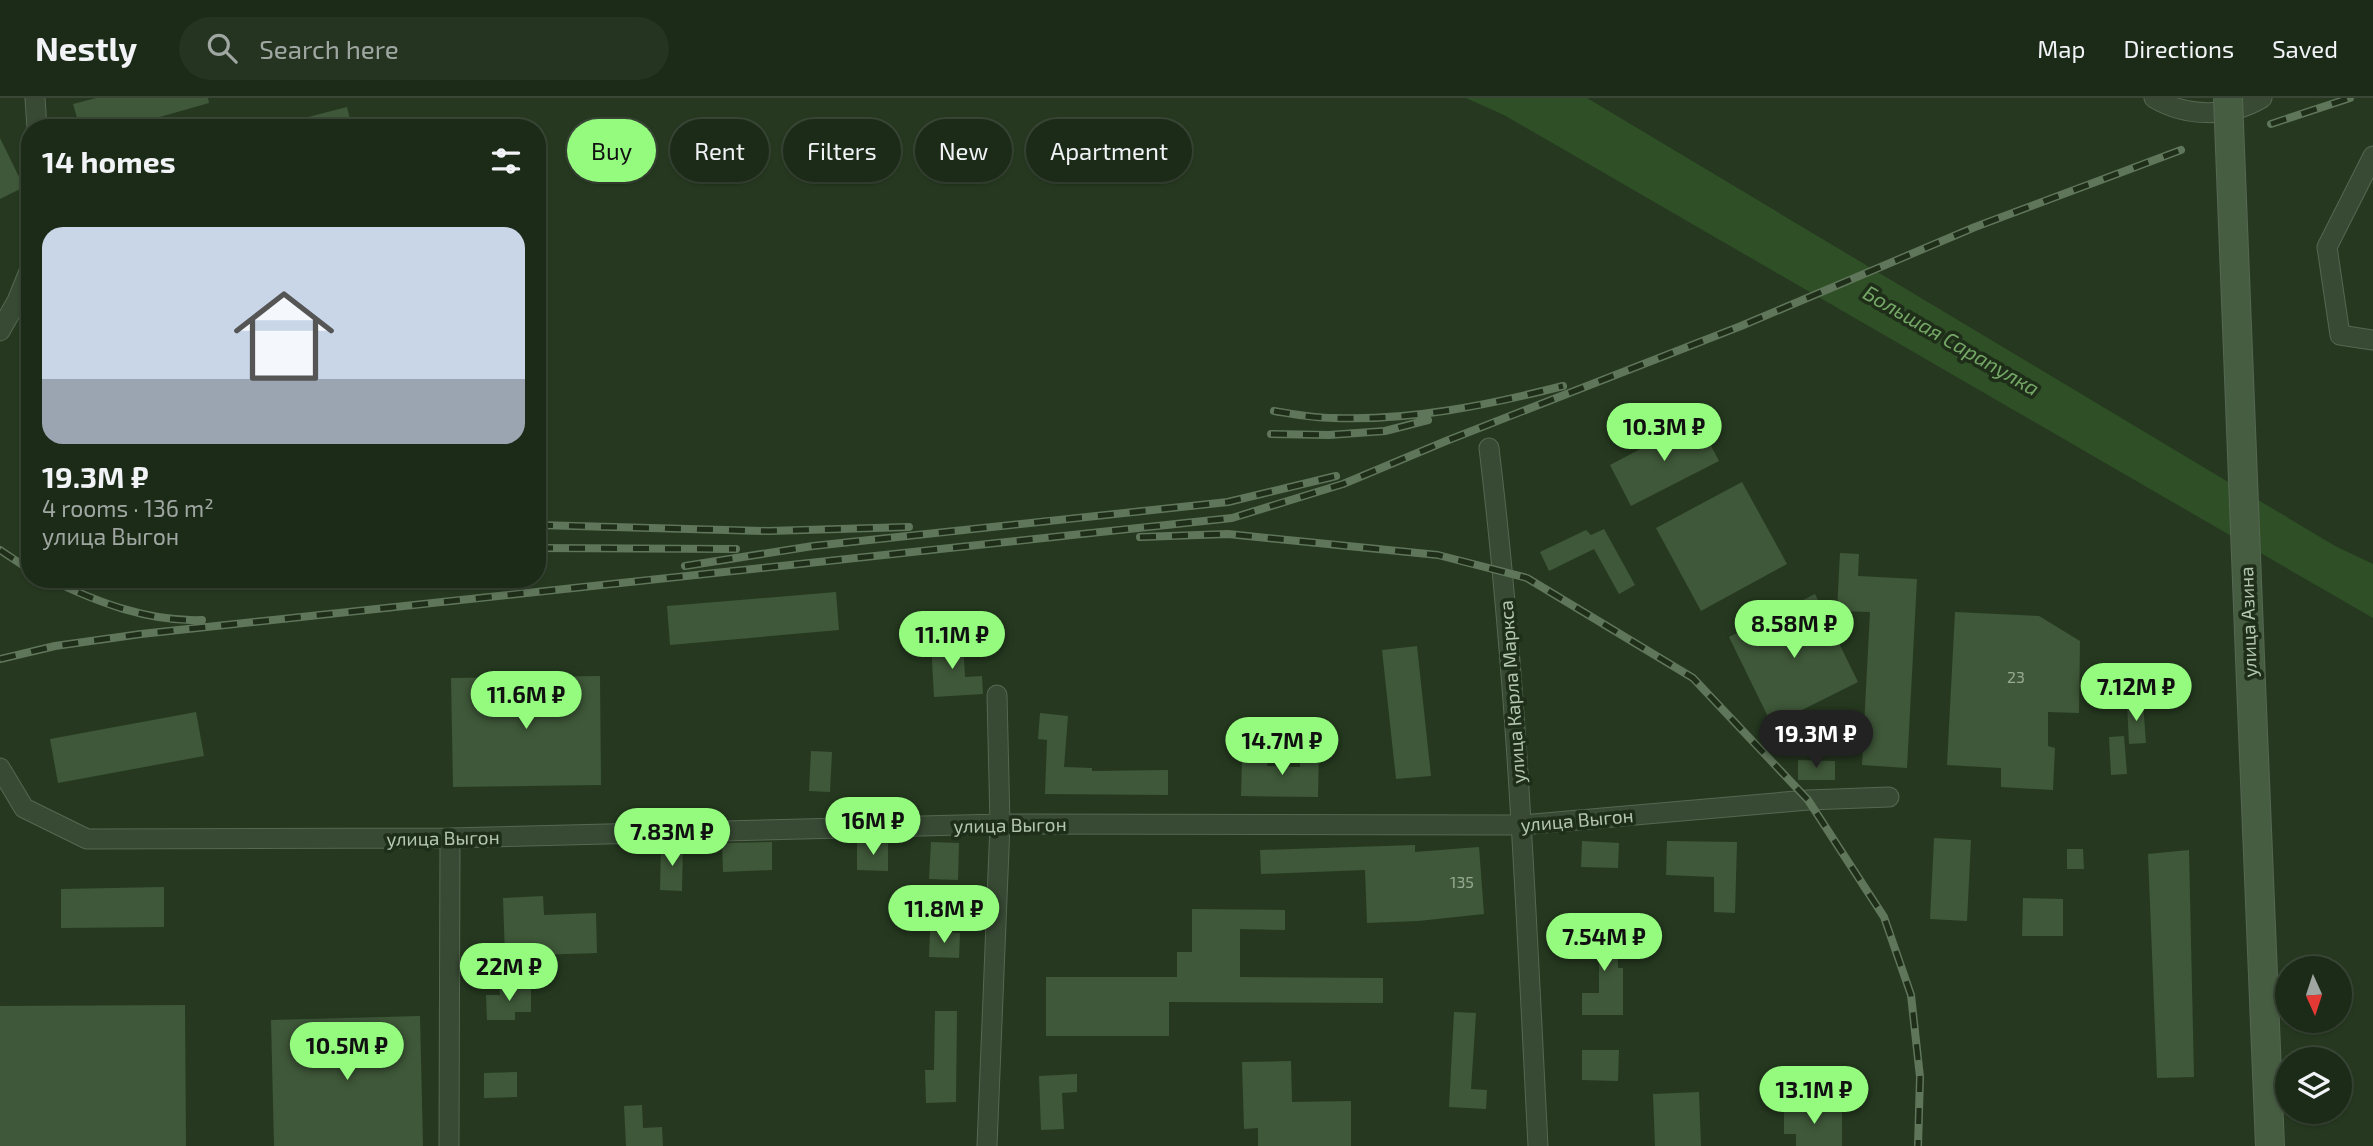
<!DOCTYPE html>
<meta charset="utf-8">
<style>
:root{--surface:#1c2b18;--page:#253321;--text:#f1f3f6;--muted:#a0a7a2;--line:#3a4737;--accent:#94fb7f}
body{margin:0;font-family:"Exo 2",sans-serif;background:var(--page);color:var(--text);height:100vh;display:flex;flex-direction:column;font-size:26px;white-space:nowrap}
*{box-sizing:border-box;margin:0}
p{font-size:23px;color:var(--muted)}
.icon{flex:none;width:38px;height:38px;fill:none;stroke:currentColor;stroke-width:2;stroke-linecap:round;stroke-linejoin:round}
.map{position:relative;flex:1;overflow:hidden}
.sheet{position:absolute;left:21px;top:21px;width:525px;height:469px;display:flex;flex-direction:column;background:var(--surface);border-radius:28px;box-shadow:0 2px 5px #0004,0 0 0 2px var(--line)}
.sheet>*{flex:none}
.banner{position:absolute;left:567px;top:21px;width:665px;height:63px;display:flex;gap:14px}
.needle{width:46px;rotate:177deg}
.buttons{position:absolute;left:2275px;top:858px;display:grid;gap:14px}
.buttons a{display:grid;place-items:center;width:77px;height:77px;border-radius:50%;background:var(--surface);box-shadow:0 2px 5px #0004,0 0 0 2px var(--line);font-size:35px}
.price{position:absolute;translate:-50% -60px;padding:0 16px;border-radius:24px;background:var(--accent);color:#111;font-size:23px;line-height:46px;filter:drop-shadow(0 2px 4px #0008)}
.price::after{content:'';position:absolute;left:50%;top:42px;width:21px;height:16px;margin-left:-10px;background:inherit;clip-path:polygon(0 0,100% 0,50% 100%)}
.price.selected{background:#222;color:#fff}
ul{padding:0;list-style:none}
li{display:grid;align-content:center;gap:14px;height:371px;padding:0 21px}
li+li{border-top:2px solid var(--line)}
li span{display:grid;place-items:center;height:217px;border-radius:21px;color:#555}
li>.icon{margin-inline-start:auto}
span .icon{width:126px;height:126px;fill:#fffc;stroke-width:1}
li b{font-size:30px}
h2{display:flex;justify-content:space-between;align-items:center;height:84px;padding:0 21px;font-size:30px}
.pill{padding:0 24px;border-radius:32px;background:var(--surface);box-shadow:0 2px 5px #0004,0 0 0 2px var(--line);font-size:24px;line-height:63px}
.pill.selected{background:var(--accent);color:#111}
header{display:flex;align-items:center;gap:42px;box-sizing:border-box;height:98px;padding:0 35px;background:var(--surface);border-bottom:2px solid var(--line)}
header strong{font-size:33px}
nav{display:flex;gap:38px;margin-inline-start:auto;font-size:24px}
.search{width:490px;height:63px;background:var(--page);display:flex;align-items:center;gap:18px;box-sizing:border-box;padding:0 24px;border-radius:38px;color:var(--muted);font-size:26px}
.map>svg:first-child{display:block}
</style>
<header>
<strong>Nestly</strong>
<div class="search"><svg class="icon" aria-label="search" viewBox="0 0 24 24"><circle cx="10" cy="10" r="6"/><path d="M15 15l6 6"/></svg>Search here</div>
<nav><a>Map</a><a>Directions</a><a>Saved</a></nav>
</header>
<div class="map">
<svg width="2373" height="1048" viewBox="0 0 2373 1048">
<rect width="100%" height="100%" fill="#263920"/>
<path fill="#2f5026" d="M 1466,0 L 1587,0 L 2335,448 L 2373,466 L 2373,520 L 1504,17 Z"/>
<path fill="#3f5839" d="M 96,0 L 208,0 L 209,5 L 121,30 L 80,30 L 73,6 Z
M 347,9 L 352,30 L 290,30 L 289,24 Z
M 0,40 L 24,89 L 0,101 Z
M 1697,321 L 1719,363 L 1631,408 L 1610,367 Z
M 1742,384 L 1787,466 L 1701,513 L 1656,430 Z
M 1604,431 L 1635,487 L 1619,496 L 1594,451 L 1549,473 L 1540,454 L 1586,432 L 1591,437 Z
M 1840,455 L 1859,456 L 1858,478 L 1917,481 L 1907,670 L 1862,667 L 1870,514 L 1837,513 Z
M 836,494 L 839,532 L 670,547 L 667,508 Z
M 1815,496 L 1858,584 L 1772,627 L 1729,539 Z
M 1955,514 L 2039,518 L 2080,543 L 2079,615 L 2048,614 L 2048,648 L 2055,650 L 2053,692 L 2001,689 L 2001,670 L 1947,667 Z
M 963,543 L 965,579 L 982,578 L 983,596 L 934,599 L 931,545 Z
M 1417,548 L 1431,678 L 1396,681 L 1382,552 Z
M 600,578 L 601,687 L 453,689 L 451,580 Z
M 2143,604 L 2146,645 L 2129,646 L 2127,605 Z
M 196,614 L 204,658 L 58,685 L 50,641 Z
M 1040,615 L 1068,618 L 1064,669 L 1092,670 L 1092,673 L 1168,672 L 1168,697 L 1045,696 L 1047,642 L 1038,641 Z
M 2124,638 L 2127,676 L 2111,677 L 2109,639 Z
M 1300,650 L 1319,650 L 1318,699 L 1241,698 L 1242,660 L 1268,661 L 1267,668 L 1300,669 Z
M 811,653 L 832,654 L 830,694 L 809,693 Z
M 1798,662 L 1835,663 L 1835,682 L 1798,682 Z
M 1934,740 L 1971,742 L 1967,823 L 1930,821 Z
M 1582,743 L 1619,745 L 1618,770 L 1581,769 Z
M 1667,743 L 1737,744 L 1735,815 L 1714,814 L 1714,779 L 1666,777 Z
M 772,744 L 772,772 L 723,774 L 722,745 Z
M 931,744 L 959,745 L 958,782 L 929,781 Z
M 857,745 L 888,745 L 888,773 L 857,772 Z
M 683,746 L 682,793 L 660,792 L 661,747 Z
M 1415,747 L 1415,754 L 1479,749 L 1484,816 L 1418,823 L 1367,825 L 1365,772 L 1261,776 L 1260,752 Z
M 2067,751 L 2083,751 L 2084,771 L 2067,771 Z
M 2189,752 L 2194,979 L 2157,980 L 2148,756 Z
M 164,789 L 164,829 L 61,830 L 61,791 Z
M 543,798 L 544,817 L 596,815 L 597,855 L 505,858 L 503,800 Z
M 2023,800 L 2063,801 L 2063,838 L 2022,838 Z
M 1192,811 L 1285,812 L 1285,832 L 1240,831 L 1240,879 L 1383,880 L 1383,905 L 1169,904 L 1169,938 L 1046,938 L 1046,879 L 1177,879 L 1177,854 L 1192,854 Z
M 1617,831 L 1618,870 L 1623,870 L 1623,917 L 1582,917 L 1582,895 L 1599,895 L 1599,861 L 1582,861 L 1582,832 Z
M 930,833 L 960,835 L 959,860 L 929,859 Z
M 499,888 L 531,888 L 531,914 L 515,914 L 515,922 L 487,922 L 486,897 L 500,897 Z
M 185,907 L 186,1048 L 0,1048 L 0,908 Z
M 935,913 L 957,913 L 956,1004 L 926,1005 L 925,972 L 934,972 Z
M 1454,914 L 1476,915 L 1471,991 L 1487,992 L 1486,1011 L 1449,1009 Z
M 420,918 L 423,1048 L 274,1048 L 271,922 Z
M 1582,952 L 1619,952 L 1618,983 L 1582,982 Z
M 1291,963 L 1292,1004 L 1351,1003 L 1351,1048 L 1258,1048 L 1258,1030 L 1244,1031 L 1242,964 Z
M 517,974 L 517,999 L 484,1000 L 484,975 Z
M 1077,976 L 1077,994 L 1062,995 L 1064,1031 L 1041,1032 L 1039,978 Z
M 1699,994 L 1701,1048 L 1655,1048 L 1653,996 Z
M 642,1007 L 643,1030 L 662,1029 L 663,1048 L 626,1048 L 624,1008 Z
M 1784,1008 L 1819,1008 L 1819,1011 L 1842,1011 L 1842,1048 L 1796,1048 L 1796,1036 L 1784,1036 Z"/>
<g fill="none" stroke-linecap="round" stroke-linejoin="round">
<g stroke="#566752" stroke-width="21">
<path id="minor" d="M 35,0 L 37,30
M 2154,0 C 2186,19 2229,20 2262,0
M 2373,58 L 2327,149 L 2340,237 L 2373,242
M 0,233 L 17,203 L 30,171
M 1489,350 C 1517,582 1526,815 1538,1048
M 0,670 L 24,710 L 87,741 L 450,740 L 1000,726 L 1522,727 L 1808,702 L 1889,699
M 449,1048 L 450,740
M 987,1048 L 1000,726 L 997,597"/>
</g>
<g stroke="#566752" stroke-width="30">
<path id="secondary" d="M 2251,585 L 2270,1048"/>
</g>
<use href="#minor" stroke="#384a34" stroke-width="19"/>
<use href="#secondary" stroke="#465d42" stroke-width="28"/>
<g stroke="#60765b" stroke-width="8">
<path id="rail" d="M 2271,26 L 2350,0
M 1274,313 C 1293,316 1313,320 1333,320 C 1411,323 1488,307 1563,288
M 1271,336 L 1329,337 L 1385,333 L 1428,322
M 537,427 L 768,433 L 909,429
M 1140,439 L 1228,436 L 1438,457 L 1527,480 L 1693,580 L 1808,702 L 1884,819 L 1911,897 L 1920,979 L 1918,1048
M 537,450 L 736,451
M 0,452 L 30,472
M 685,468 L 813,448 L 1228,404 L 1336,378
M 49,481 C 97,504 148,524 202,522
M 0,561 L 55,548 L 141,536 L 1232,420 L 1343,386 L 1446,343 L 1741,228 L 1975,129 L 2181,52"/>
</g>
<use href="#rail" stroke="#1e2e19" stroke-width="5" stroke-dasharray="16" stroke-linecap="butt"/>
<g stroke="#566752" stroke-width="30" stroke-linecap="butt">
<path id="secondary-bridge" d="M 2228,0 L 2251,585"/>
</g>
<use href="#secondary-bridge" stroke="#465d42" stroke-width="28"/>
</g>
<g text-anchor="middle" stroke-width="7" stroke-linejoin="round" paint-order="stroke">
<g font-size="16" fill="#96aa92">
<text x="2016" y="585">23</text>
<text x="1462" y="790">135</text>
</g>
<g font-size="19" fill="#b3c6af" stroke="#1e2e19">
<text transform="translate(2248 524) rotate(-92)" y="7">улица Азина</text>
<text transform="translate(1512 594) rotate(-94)" y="7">улица Карла Маркса</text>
<text transform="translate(1577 722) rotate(-5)" y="7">улица Выгон</text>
<text transform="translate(1010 727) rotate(-1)" y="7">улица Выгон</text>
<text transform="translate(443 740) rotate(-1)" y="7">улица Выгон</text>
</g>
<g font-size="21" font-style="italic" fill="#74a766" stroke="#1e2e19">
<text transform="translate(1951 243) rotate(30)" y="7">Большая Сарапулка</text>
</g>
</g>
</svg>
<div class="buttons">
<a><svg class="needle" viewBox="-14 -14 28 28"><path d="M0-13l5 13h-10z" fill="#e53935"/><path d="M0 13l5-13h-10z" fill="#a0a7a2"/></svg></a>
<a><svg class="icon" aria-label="layers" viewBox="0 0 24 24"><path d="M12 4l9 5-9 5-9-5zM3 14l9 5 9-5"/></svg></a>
</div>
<b class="price" style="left:1664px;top:365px">10.3M ₽</b>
<b class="price" style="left:1794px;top:562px">8.58M ₽</b>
<b class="price" style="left:952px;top:573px">11.1M ₽</b>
<b class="price" style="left:2136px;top:625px">7.12M ₽</b>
<b class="price" style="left:526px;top:633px">11.6M ₽</b>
<b class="price selected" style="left:1816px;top:672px">19.3M ₽</b>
<b class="price" style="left:1282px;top:679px">14.7M ₽</b>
<b class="price" style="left:873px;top:759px">16M ₽</b>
<b class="price" style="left:672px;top:770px">7.83M ₽</b>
<b class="price" style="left:944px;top:847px">11.8M ₽</b>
<b class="price" style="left:1604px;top:875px">7.54M ₽</b>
<b class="price" style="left:509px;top:905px">22M ₽</b>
<b class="price" style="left:347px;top:984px">10.5M ₽</b>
<b class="price" style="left:1814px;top:1028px">13.1M ₽</b>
<div class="banner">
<a class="pill selected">Buy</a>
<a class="pill">Rent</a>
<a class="pill">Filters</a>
<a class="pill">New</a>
<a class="pill">Apartment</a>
</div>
<section class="sheet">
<h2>14 homes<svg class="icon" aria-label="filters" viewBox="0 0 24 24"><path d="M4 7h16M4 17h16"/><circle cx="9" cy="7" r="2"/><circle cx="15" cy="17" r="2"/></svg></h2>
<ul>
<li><span style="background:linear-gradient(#c9d6e8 70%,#9aa5b1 0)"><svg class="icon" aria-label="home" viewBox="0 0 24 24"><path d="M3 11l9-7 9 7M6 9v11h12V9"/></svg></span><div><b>19.3M ₽</b><p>4 rooms · 136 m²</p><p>улица Выгон</p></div></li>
</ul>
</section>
</div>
